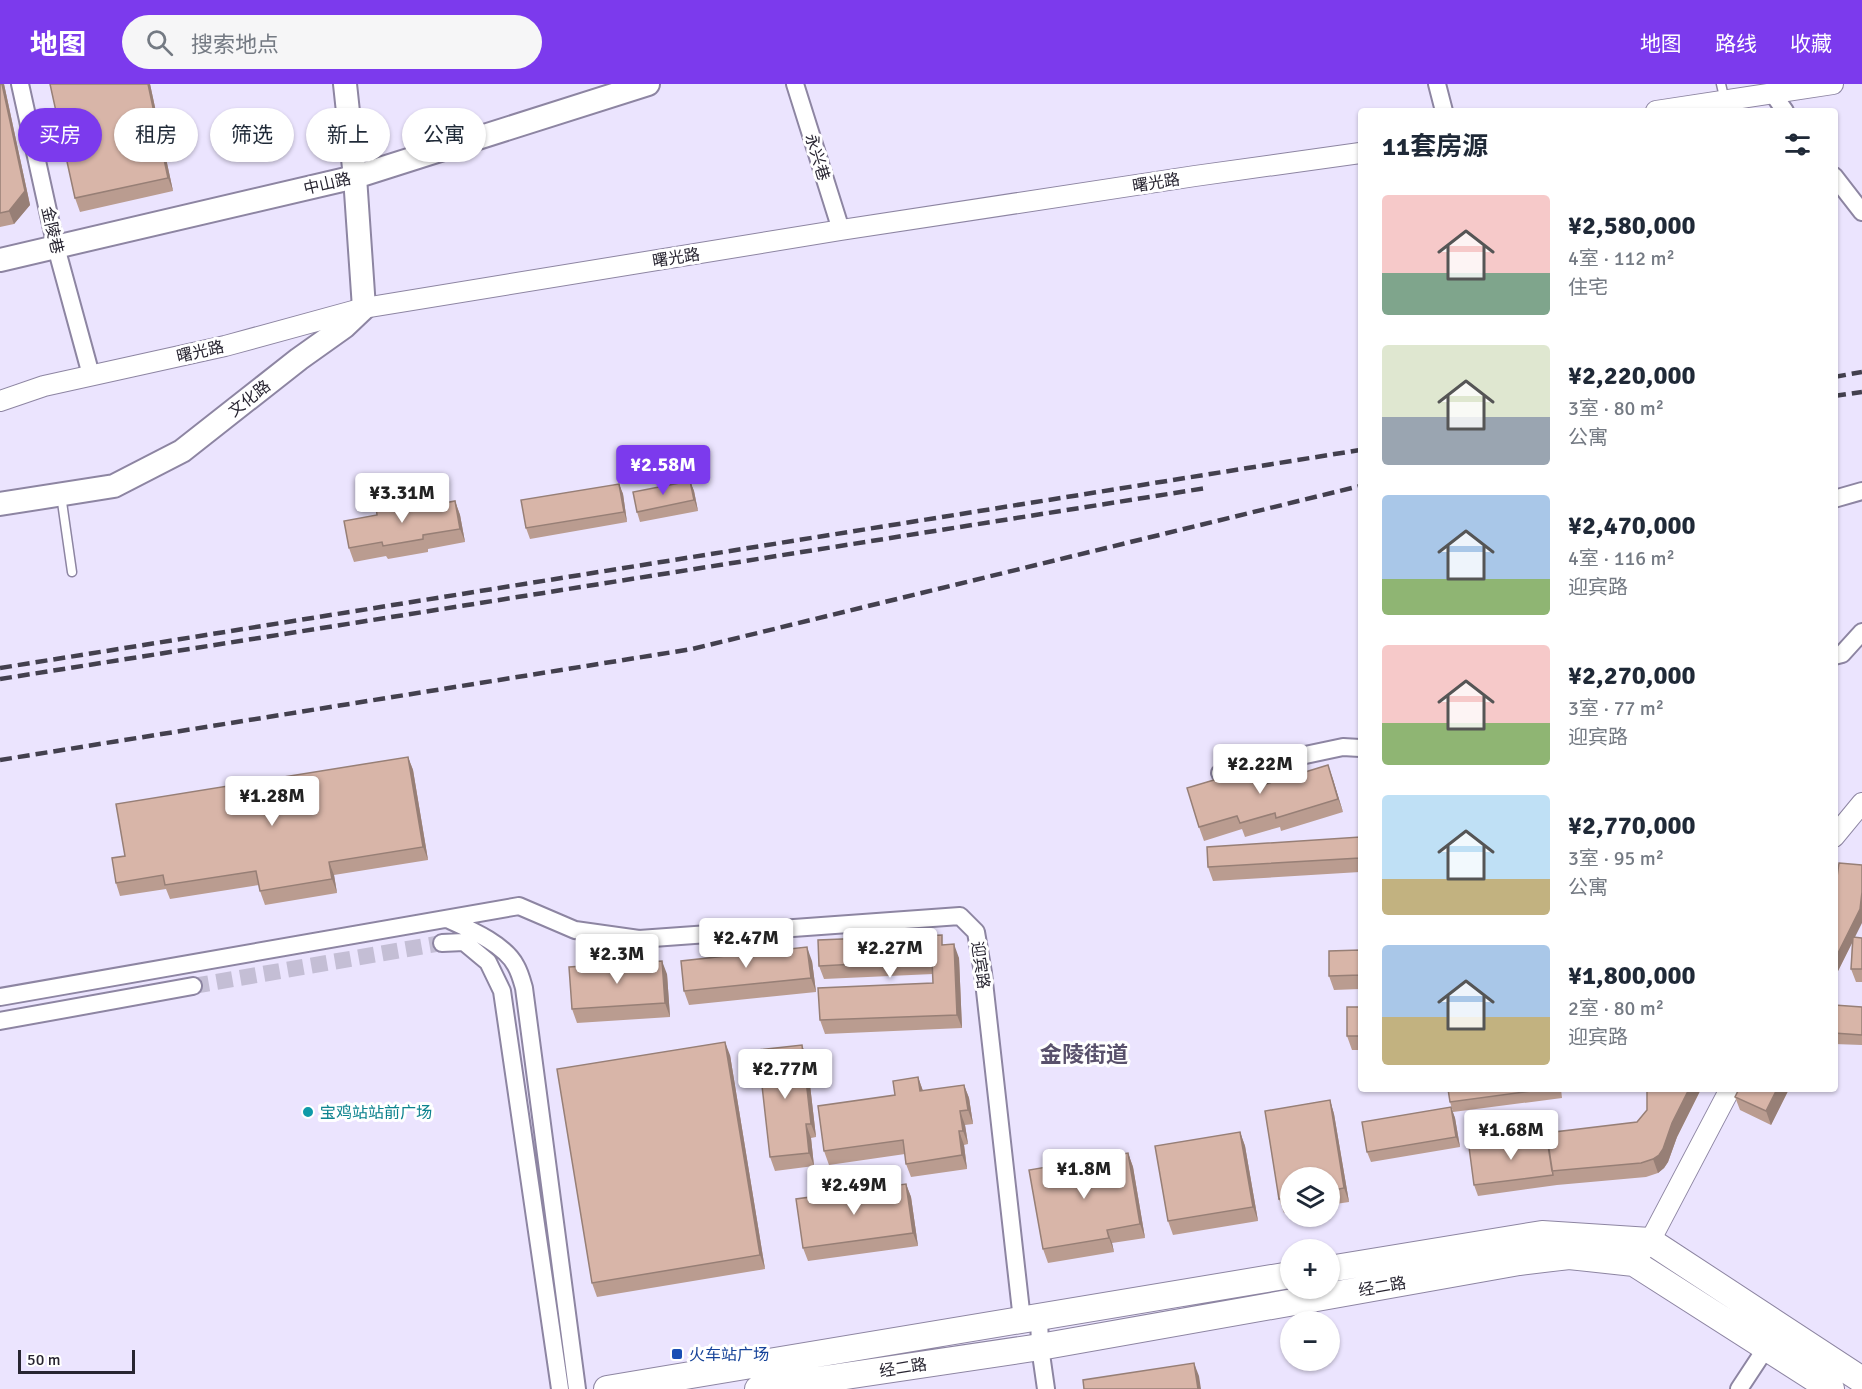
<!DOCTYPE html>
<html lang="zh">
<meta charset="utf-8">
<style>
:root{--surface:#fff;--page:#f6f6f7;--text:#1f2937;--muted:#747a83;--accent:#7c3aed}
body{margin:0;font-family:Signika,"Noto Sans SC",sans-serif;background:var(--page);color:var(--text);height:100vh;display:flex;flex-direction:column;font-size:22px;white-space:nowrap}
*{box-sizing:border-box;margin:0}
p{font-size:20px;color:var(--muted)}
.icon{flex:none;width:33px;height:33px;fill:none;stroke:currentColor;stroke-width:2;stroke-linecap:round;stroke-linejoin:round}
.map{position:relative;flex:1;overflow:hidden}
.drawer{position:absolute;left:1358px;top:24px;width:480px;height:984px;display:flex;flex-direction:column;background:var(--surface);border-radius:6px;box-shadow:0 2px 4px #0004}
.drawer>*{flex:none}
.banner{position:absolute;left:18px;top:24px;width:570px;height:54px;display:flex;gap:12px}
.tools{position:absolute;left:1280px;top:1083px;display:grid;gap:12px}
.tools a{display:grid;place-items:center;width:60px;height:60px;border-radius:50%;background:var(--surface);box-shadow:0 2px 4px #0004;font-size:30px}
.scale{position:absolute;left:18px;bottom:15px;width:117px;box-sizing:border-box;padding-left:6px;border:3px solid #282531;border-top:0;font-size:16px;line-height:21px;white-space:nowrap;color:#282531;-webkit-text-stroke:4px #fff;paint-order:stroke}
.price{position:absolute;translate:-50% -51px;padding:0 14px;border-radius:6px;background:#fff;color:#222;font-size:20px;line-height:39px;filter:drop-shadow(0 2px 3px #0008)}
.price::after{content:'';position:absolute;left:50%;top:36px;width:18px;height:14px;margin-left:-9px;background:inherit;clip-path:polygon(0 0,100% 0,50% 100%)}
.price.selected{background:var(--accent);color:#fff}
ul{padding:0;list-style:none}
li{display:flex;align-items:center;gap:18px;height:150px;padding:0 24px}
li span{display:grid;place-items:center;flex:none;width:168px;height:120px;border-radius:6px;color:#555}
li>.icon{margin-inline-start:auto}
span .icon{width:72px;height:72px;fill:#fffc;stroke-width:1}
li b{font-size:26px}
h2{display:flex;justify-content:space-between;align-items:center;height:72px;padding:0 24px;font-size:26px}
.pill{padding:0 21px;border-radius:27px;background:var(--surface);box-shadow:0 2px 4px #0004;font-size:21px;line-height:54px}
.pill.selected{background:var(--accent);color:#fff}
header{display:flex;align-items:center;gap:36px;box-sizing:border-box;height:84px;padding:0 30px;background:var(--accent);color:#fff}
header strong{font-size:28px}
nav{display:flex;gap:33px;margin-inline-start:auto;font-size:21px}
.search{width:420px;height:54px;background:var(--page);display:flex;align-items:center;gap:15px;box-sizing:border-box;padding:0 21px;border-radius:33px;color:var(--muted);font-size:22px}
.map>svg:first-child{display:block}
</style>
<header>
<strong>地图</strong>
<div class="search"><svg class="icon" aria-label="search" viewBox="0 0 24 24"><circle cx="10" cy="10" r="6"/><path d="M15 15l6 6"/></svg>搜索地点</div>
<nav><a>地图</a><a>路线</a><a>收藏</a></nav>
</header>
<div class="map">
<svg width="1862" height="1305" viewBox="0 0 1862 1305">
<rect width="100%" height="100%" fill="#ebe4fe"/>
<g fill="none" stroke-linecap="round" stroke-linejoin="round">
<path stroke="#c4bed5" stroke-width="16" stroke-dasharray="16 8" stroke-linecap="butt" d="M 193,902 L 442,859"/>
<g stroke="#8d85a2" stroke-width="11">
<path id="service" d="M 1721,0 L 1725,17
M 61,411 L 72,488"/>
</g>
<g stroke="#8d85a2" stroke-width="20">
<path id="minor" d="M 20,0 L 56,163 L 91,291
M 795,0 L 841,146
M 1437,0 L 1444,27
M 1773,10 L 1785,27
M 1834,92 L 1862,128
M 1834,415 L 1862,407
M 1834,572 L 1842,570 L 1862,548
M 1220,689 L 1343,663 L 1360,664
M 447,835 C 469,845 505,860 516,882 C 520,889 522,897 524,904 L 577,1305
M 442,859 L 464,858 L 488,878 L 502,907 L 560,1305
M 0,913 L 519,822 L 575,846 L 639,855 L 960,832 L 976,848 L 983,889 L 1022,1236
M 0,937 L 193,902
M 1039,1232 L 1040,1263 L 1046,1305
M 1739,1305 L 1766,1264"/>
</g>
<g stroke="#8d85a2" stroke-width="22">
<path id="tertiary" d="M 1656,27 L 1833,0
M 0,317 L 44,302 L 225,262 L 364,224 L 841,146 L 1195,92 L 1360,69
M 1834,753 L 1862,719
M 1641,1169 L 1650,1157 L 1730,1005"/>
</g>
<g stroke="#8d85a2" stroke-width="26">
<path id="secondary" d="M 0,176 L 355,93 L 648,0
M 0,420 L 114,402 L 182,367 L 299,275 L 344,243 L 364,224 L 355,93 L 345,0"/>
</g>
<g stroke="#8d85a2" stroke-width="28">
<path id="primary" d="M 1329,1185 L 1542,1150 L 1650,1157 L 1862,1296
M 607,1305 L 1290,1191
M 758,1305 L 1040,1263 L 1519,1178 L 1569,1172 L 1634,1179 L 1831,1305"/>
</g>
<use href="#service" stroke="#fff" stroke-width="8"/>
<use href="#minor" stroke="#fff" stroke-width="16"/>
<use href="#tertiary" stroke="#fff" stroke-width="20"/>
<use href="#secondary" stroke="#fff" stroke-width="22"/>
<use href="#primary" stroke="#fff" stroke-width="26"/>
<path stroke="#43404e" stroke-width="4.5" stroke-dasharray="12 6" stroke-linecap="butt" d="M 1834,293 L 1862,288
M 1834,312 L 1862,308
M 0,584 L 1360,366
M 0,595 L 1206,404
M 0,676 L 692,565 L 1360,402"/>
</g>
<path fill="#ba9c90" d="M 0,0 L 4,0 L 30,121 L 14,140 L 0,143 Z
M 50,0 L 150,0 L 173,107 L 80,128 L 75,114 Z
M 690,397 L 694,407 L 698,427 L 640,438 L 637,428 Z
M 619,400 L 623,410 L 627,438 L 530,455 L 526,444 Z
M 417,415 L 420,423 L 455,417 L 460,431 L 465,458 L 428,465 L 428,468 L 388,475 L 386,472 L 354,478 L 349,464 L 377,431 Z
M 408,673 L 413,686 L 428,776 L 334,791 L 337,809 L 265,821 L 260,807 L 259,801 L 170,815 L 166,805 L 120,812 L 116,799 L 125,772 Z
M 1328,681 L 1343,728 L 1281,747 L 1280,743 L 1245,753 L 1242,745 L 1204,757 L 1199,743 L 1267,700 Z
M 1360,753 L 1360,788 L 1213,797 L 1208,783 Z
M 1834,814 L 1855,854 L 1862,854 L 1862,898 L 1856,898 L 1851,885 L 1852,859 L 1834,895 Z
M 946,861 L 959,874 L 962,944 L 825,950 L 820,936 L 933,899 L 933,890 L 824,895 L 819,882 Z
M 1360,866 L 1360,905 L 1334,906 L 1329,892 Z
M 812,877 L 816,908 L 689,921 L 684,907 Z
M 667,890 L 670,933 L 577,939 L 572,925 Z
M 1834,921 L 1862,923 L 1862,961 L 1834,960 Z
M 1360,923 L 1360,966 L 1352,966 L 1347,952 Z
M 802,961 L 807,975 L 816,1053 L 811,1054 L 814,1082 L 775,1087 L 770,1073 Z
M 730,971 L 765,1185 L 597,1213 L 592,1199 Z
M 918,993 L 923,1007 L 964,1001 L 969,1014 L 973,1040 L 965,1041 L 968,1060 L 964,1061 L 967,1085 L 911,1093 L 906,1080 L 905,1070 L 829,1081 L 824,1067 Z
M 1448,1005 L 1561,1005 L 1562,1014 L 1453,1028 L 1450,1018 Z
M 1647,1005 L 1701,1005 L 1677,1053 L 1668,1078 L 1664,1084 L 1658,1089 L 1646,1093 L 1557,1101 L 1478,1112 L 1474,1101 L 1547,1052 L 1637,1038 L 1647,1026 Z
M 1789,1005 L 1771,1041 L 1740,1026 L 1735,1013 Z
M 1330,1016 L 1334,1030 L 1349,1118 L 1329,1121 L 1329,1094 L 1290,1094 L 1290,1128 L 1284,1129 L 1279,1115 L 1265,1027 Z
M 1451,1023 L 1455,1034 L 1460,1063 L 1371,1078 L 1367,1068 Z
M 1240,1048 L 1245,1062 L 1258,1137 L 1173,1151 L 1168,1137 Z
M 1128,1069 L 1133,1083 L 1145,1154 L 1112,1159 L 1114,1168 L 1048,1179 L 1043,1165 Z
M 906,1100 L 911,1113 L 918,1162 L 808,1177 L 803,1164 Z"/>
<path fill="#977f76" d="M 2,0 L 4,0 L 30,121 L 14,140 L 9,127 Z
M 148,0 L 150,0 L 173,107 L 168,94 Z
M 690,397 L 694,407 L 698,427 L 694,416 Z
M 619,400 L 623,410 L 627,438 L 624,428 Z
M 455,417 L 460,431 L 465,458 L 460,445 Z
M 408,673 L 413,686 L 428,776 L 423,763 Z
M 1328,681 L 1333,695 L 1343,728 L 1338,715 Z
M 329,778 L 334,791 L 337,809 L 332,795 Z
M 1862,808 L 1862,839 L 1834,895 L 1834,877 Z
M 954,860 L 959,874 L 962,944 L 957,931 Z
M 807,863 L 812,877 L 816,908 L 811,894 Z
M 662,877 L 667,890 L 670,933 L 665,919 Z
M 725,958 L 730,971 L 765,1185 L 760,1171 Z
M 802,961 L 807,975 L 816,1053 L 811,1040 Z
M 918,993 L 923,1007 L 920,1007 Z
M 964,1001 L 969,1014 L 973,1040 L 968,1026 Z
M 1689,1005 L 1701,1005 L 1677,1053 L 1668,1078 L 1664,1084 L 1658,1089 L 1653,1075 Z
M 1777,1005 L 1789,1005 L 1771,1041 L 1766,1027 Z
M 1330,1016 L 1334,1030 L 1349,1118 L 1344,1104 Z
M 1451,1023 L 1455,1034 L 1460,1063 L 1456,1053 Z
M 960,1027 L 965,1041 L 968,1060 L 963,1047 Z
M 806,1040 L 811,1054 L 814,1082 L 809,1069 Z
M 959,1047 L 964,1061 L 967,1085 L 962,1071 Z
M 1240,1048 L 1245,1062 L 1258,1137 L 1253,1123 Z
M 1128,1069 L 1133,1083 L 1145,1154 L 1140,1140 Z
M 906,1100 L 911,1113 L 918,1162 L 913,1149 Z
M 1107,1146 L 1112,1159 L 1114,1168 L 1109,1154 Z
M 1194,1279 L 1199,1292 L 1201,1305 L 1198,1305 Z"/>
<path fill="#d8b5a8" stroke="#977f76" stroke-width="1.5" d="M 0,0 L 2,0 L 25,107 L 9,127 L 0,129 Z
M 50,0 L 148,0 L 168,94 L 75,114 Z
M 690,397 L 694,416 L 637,428 L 633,408 Z
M 619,400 L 624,428 L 526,444 L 521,416 Z
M 417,415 L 418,424 L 455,417 L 460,445 L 423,451 L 423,455 L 383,462 L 382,458 L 349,464 L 344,437 L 377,431 L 376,422 Z
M 408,673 L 423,763 L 329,778 L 332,795 L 260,807 L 256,787 L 165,801 L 163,791 L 116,799 L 112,774 L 125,772 L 116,720 Z
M 1328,681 L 1338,715 L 1276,734 L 1275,729 L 1240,739 L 1237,732 L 1199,743 L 1187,704 L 1261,682 L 1266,700 Z
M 1360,753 L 1360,774 L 1208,783 L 1207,763 Z
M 1839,779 L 1862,781 L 1862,808 L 1860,825 L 1834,877 L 1834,814 Z
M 942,851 L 942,861 L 954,860 L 957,931 L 820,936 L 818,904 L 933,899 L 932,876 L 819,882 L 818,856 Z
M 1853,853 L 1862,854 L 1862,885 L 1851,885 Z
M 807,863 L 811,894 L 684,907 L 681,877 Z
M 1360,866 L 1360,891 L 1329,892 L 1329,867 Z
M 662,877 L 665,919 L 572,925 L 569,883 Z
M 1834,921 L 1862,923 L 1862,951 L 1834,949 Z
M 1347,923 L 1360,923 L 1360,952 L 1347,952 Z
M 725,958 L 760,1171 L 592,1199 L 557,985 Z
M 802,961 L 811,1040 L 806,1040 L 809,1069 L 770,1073 L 758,966 Z
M 918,993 L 920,1007 L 964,1001 L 968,1026 L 960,1027 L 963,1047 L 959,1047 L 962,1071 L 906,1080 L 903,1056 L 824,1067 L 818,1022 L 895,1011 L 893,997 Z
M 1448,1005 L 1546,1005 L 1450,1018 Z
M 1647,1005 L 1689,1005 L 1672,1039 L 1663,1065 L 1659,1071 L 1653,1075 L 1641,1079 L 1552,1087 L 1546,1049 L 1637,1038 L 1647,1026 Z
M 1739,1005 L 1777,1005 L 1766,1027 L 1735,1013 Z
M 1330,1016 L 1344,1104 L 1329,1107 L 1329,1094 L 1290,1094 L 1290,1113 L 1279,1115 L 1265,1027 Z
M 1451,1023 L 1456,1053 L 1367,1068 L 1362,1038 Z
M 1240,1048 L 1253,1123 L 1168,1137 L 1155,1062 Z
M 1547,1052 L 1553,1091 L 1474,1101 L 1469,1063 Z
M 1128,1069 L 1140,1140 L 1107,1146 L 1109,1154 L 1043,1165 L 1029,1086 Z
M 906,1100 L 913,1149 L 803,1164 L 796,1115 Z
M 1194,1279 L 1198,1305 L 1084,1305 L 1083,1296 Z"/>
<circle fill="#0f9aa8" stroke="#fff" stroke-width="2" cx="308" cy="1028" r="6"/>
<rect fill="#1a4fb4" stroke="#fff" stroke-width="2" x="671" y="1264" width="12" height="12" rx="3"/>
<g text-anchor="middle" stroke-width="6" stroke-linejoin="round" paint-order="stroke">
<g font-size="16" fill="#282531" stroke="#fff">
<text transform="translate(818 73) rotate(73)" y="6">永兴巷</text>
<text transform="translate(1156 98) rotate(-9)" y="6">曙光路</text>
<text transform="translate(327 99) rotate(-13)" y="6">中山路</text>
<text transform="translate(53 146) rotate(77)" y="6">金陵巷</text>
<text transform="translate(676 173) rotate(-9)" y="6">曙光路</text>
<text transform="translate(200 267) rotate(-13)" y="6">曙光路</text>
<text transform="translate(249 314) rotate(-38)" y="6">文化路</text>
<text transform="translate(981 881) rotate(82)" y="6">迎宾路</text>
<text transform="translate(1382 1202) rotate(-10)" y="6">经二路</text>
<text transform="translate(903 1283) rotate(-9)" y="6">经二路</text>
</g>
<g font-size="16" fill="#0d838f" stroke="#fff" text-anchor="start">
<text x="320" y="1034">宝鸡站站前广场</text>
</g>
<g font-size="16" fill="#164399" stroke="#fff" text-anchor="start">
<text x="689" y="1276">火车站广场</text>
</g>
<g font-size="22" font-weight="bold" fill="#59516c" stroke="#fff">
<text x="1084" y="978">金陵街道</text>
</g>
</g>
</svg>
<div class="tools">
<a><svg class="icon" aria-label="layers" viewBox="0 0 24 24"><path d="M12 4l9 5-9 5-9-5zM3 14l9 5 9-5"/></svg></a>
<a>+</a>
<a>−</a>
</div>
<div class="scale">50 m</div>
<b class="price selected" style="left:663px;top:412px">¥2.58M</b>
<b class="price" style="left:402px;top:440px">¥3.31M</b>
<b class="price" style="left:1260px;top:711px">¥2.22M</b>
<b class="price" style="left:272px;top:743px">¥1.28M</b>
<b class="price" style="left:746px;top:885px">¥2.47M</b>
<b class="price" style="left:890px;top:895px">¥2.27M</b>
<b class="price" style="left:617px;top:901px">¥2.3M</b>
<b class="price" style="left:785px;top:1016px">¥2.77M</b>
<b class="price" style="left:1511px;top:1077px">¥1.68M</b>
<b class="price" style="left:1084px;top:1116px">¥1.8M</b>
<b class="price" style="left:854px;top:1132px">¥2.49M</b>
<div class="banner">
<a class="pill selected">买房</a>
<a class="pill">租房</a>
<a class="pill">筛选</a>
<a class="pill">新上</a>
<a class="pill">公寓</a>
</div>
<section class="drawer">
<h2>11套房源<svg class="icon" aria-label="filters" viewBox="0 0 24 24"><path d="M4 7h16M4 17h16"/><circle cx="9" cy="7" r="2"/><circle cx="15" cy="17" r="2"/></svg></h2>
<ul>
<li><span style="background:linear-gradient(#f6c9c9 65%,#7fa58c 0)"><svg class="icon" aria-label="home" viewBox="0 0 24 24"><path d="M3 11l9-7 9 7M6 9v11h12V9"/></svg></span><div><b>¥2,580,000</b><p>4室 · 112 m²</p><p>住宅</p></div></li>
<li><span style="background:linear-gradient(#dfe7d0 60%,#9aa5b1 0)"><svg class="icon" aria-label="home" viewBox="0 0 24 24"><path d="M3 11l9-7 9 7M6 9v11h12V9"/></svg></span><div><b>¥2,220,000</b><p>3室 · 80 m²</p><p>公寓</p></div></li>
<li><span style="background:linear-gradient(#a9c7e8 70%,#8fb573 0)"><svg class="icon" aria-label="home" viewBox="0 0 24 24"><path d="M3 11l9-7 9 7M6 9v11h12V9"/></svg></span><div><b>¥2,470,000</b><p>4室 · 116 m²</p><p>迎宾路</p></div></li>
<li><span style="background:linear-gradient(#f6c9c9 65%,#8fb573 0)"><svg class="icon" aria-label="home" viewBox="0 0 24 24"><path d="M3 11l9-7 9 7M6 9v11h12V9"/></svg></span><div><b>¥2,270,000</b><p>3室 · 77 m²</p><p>迎宾路</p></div></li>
<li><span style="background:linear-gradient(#bfe0f5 70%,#c2b280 0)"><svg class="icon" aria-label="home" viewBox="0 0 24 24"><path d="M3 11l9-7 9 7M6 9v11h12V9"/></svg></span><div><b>¥2,770,000</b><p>3室 · 95 m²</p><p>公寓</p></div></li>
<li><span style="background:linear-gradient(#a9c7e8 60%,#c2b280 0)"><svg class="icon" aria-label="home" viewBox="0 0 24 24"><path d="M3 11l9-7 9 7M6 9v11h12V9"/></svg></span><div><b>¥1,800,000</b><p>2室 · 80 m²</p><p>迎宾路</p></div></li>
</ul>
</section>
</div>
